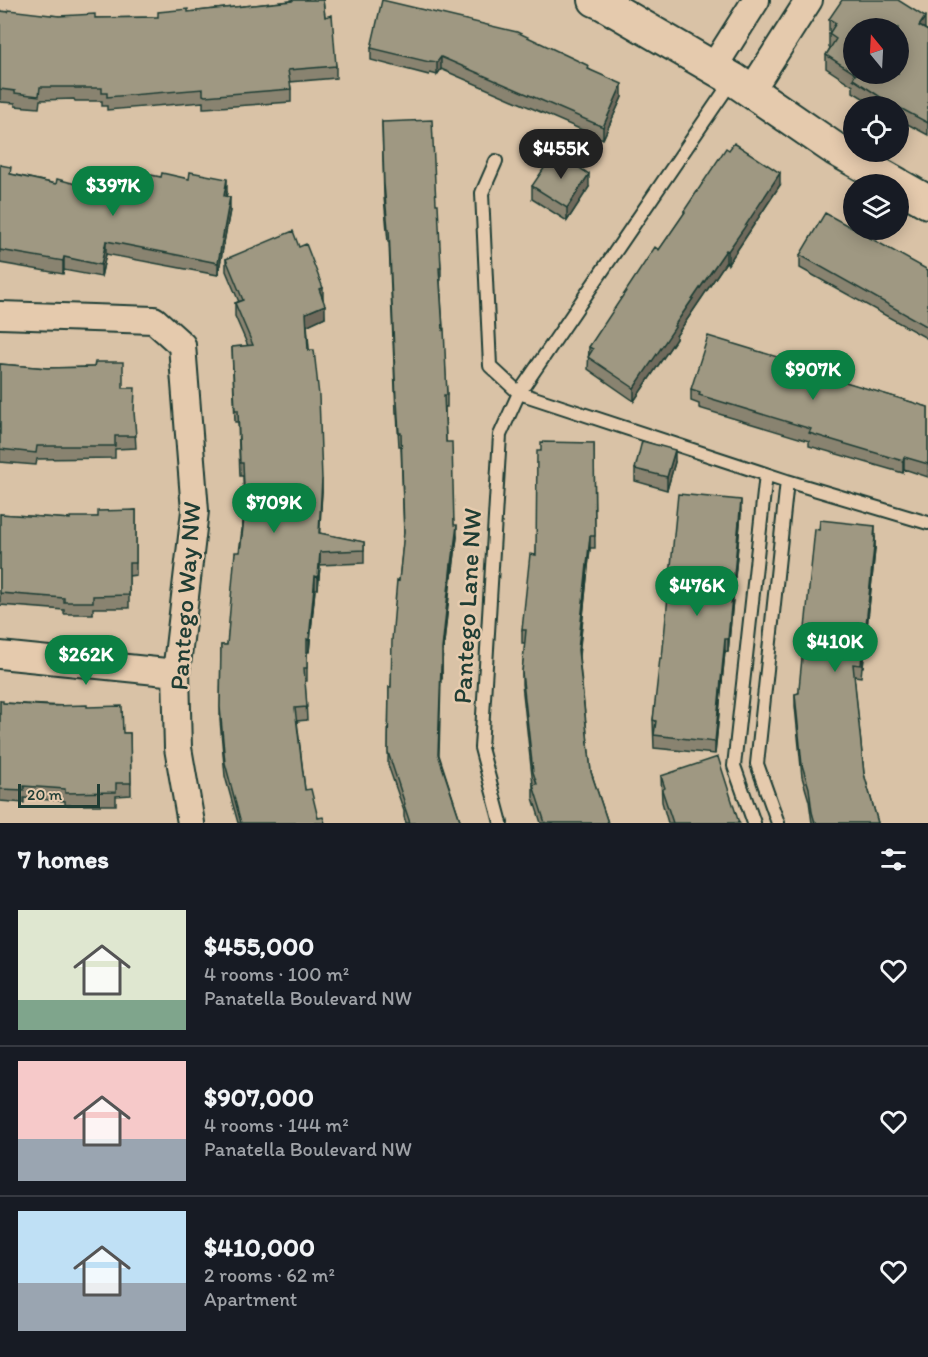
<!DOCTYPE html>
<meta charset="utf-8">
<style>
:root{--surface:#171b24;--page:#242831;--text:#f1f3f6;--muted:#9ea1a6;--line:#363941;--accent:#0b8043}
body{margin:0;font-family:Itim,sans-serif;background:var(--page);color:var(--text);height:100vh;display:flex;flex-direction:column;font-size:22px;white-space:nowrap}
*{box-sizing:border-box;margin:0}
p{font-size:20px;color:var(--muted)}
.icon{flex:none;width:33px;height:33px;fill:none;stroke:currentColor;stroke-width:2;stroke-linecap:round;stroke-linejoin:round}
.map{position:relative;height:823px;overflow:hidden}
.sheet{display:flex;flex-direction:column;background:var(--surface);flex:1}
.sheet>*{flex:none}
.needle{width:39px;rotate:342deg}
.controls{position:absolute;left:843px;top:18px;display:grid;gap:12px}
.controls a{display:grid;place-items:center;width:66px;height:66px;border-radius:50%;background:var(--surface);box-shadow:0 3px 15px #0003;font-size:30px}
.scale{position:absolute;left:18px;bottom:15px;width:82px;box-sizing:border-box;padding-left:6px;border:3px solid #1f3d34;border-top:0;font-size:16px;line-height:21px;white-space:nowrap;color:#1f3d34;-webkit-text-stroke:4px #e5caad;paint-order:stroke}
.price{position:absolute;translate:-50% -51px;padding:0 14px;border-radius:21px;background:var(--accent);color:#fff;font-size:20px;line-height:39px;filter:drop-shadow(0 2px 3px #0008)}
.price::after{content:'';position:absolute;left:50%;top:36px;width:18px;height:14px;margin-left:-9px;background:inherit;clip-path:polygon(0 0,100% 0,50% 100%)}
.price.current{background:#222;color:#fff}
ul{padding:0;list-style:none}
li{display:flex;align-items:center;gap:18px;height:150px;padding:0 18px}
li+li{border-top:2px solid var(--line)}
li span{display:grid;place-items:center;flex:none;width:168px;height:120px;border-radius:0px;color:#555}
li>.icon{margin-inline-start:auto}
span .icon{width:72px;height:72px;fill:#fffc;stroke-width:1}
li b{font-size:26px}
h2{display:flex;justify-content:space-between;align-items:center;height:72px;padding:0 18px;font-size:26px}
.map>svg:first-child{display:block}
</style>
<div class="map">
<svg width="928" height="823" viewBox="0 0 928 823">
<rect width="100%" height="100%" fill="#d9c2a6"/>
<filter id="ink" filterUnits="userSpaceOnUse"><feTurbulence type="fractalNoise" baseFrequency=".0167" numOctaves="2"/><feDisplacementMap in="SourceGraphic" scale="12" xChannelSelector="R" yChannelSelector="G"/><feConvolveMatrix kernelMatrix="1 2 1 2 8 2 1 2 1" color-interpolation-filters="sRGB"/></filter>
<g filter="url(#ink)">
<g fill="none" stroke-linecap="round" stroke-linejoin="round">
<g stroke="#1f3d34" stroke-width="16">
<path id="service" d="M 496,161 L 482,193 L 490,366 L 519,393 L 787,481 L 928,523
M 501,823 L 481,748 L 500,435 L 519,393 L 733,79
M 754,823 L 734,766 L 766,474
M 778,823 L 757,764 L 787,481"/>
</g>
<g stroke="#1f3d34" stroke-width="30">
<path id="minor" d="M 713,68 L 756,0
M 751,91 L 809,0
M 0,315 L 154,320 L 182,345 L 195,511 L 176,673 L 178,748 L 191,823
M 0,655 L 176,673"/>
</g>
<g stroke="#1f3d34" stroke-width="36">
<path id="tertiary" d="M 595,0 L 602,3 L 733,79 L 835,149 L 897,184
M 898,185 L 928,202"/>
</g>
<use href="#service" stroke="#e5caad" stroke-width="12"/>
<use href="#minor" stroke="#e5caad" stroke-width="26"/>
<use href="#tertiary" stroke="#e5caad" stroke-width="32"/>
</g>
<path fill="#898370" stroke="#1f3d34" stroke-width="1.5" d="M 291,0 L 323,0 L 325,17 L 336,66 L 336,78 L 290,82 L 291,89 L 291,102 L 205,108 L 203,108 L 203,102 L 107,110 L 107,106 L 102,106 L 102,101 L 75,101 L 74,99 L 40,100 L 39,108 L 15,106 L 15,103 L 0,102 L 0,11 L 59,16 L 95,18 L 158,17 L 188,12 L 291,1 Z
M 829,19 L 925,29 L 928,31 L 928,135 L 898,119 L 898,106 L 876,106 L 853,92 L 853,86 L 826,68 L 826,55 L 830,48 L 829,47 L 829,34 L 830,32 L 829,31 Z
M 371,48 L 589,69 L 622,97 L 603,139 L 441,69 L 437,75 L 430,73 L 429,75 L 371,60 Z
M 382,122 L 436,204 L 441,268 L 441,280 L 440,280 L 447,395 L 447,407 L 445,407 L 446,442 L 454,525 L 457,537 L 452,577 L 451,577 L 442,661 L 442,679 L 441,679 L 439,755 L 461,823 L 406,823 L 404,817 L 404,811 L 388,765 L 389,687 L 391,687 L 399,581 L 404,535 L 401,446 L 399,446 L 397,413 L 396,413 L 389,242 L 388,242 L 384,197 Z
M 0,165 L 11,174 L 56,184 L 87,187 L 137,195 L 227,192 L 226,197 L 230,210 L 218,275 L 106,254 L 101,277 L 64,270 L 63,274 L 0,263 Z
M 780,185 L 744,240 L 728,264 L 726,262 L 676,336 L 676,339 L 634,401 L 588,369 L 589,347 L 659,250 L 684,214 L 684,211 Z
M 532,186 L 589,187 L 567,221 L 532,199 Z
M 299,247 L 323,299 L 325,317 L 307,325 L 322,491 L 319,533 L 364,542 L 364,563 L 320,565 L 318,589 L 315,589 L 309,652 L 307,652 L 307,681 L 305,681 L 307,720 L 297,721 L 305,790 L 318,818 L 325,823 L 238,823 L 225,776 L 220,720 L 221,645 L 227,645 L 244,514 L 243,476 L 240,476 L 238,422 L 235,422 L 232,347 L 248,346 L 235,316 L 235,303 L 239,302 L 226,271 L 226,259 Z
M 800,255 L 928,270 L 928,339 L 800,268 Z
M 0,364 L 47,368 L 94,367 L 123,388 L 134,416 L 136,448 L 115,449 L 115,458 L 37,459 L 36,465 L 0,462 Z
M 797,368 L 928,407 L 928,477 L 904,469 L 903,473 L 809,446 L 809,441 L 699,408 L 699,404 L 691,401 L 691,389 Z
M 594,443 L 595,548 L 590,548 L 579,656 L 591,772 L 608,823 L 541,823 L 533,798 L 533,785 L 522,684 L 522,672 L 525,643 L 522,643 L 522,630 L 536,555 L 541,451 Z
M 675,462 L 667,490 L 635,481 L 635,469 Z
M 136,510 L 136,575 L 129,576 L 129,608 L 93,608 L 93,614 L 64,614 L 64,610 L 0,605 L 0,514 L 70,519 L 98,517 Z
M 741,513 L 728,652 L 725,651 L 715,754 L 654,748 L 653,720 L 662,658 Z
M 875,526 L 875,549 L 863,667 L 862,667 L 861,677 L 854,676 L 864,774 L 878,823 L 812,823 L 809,801 L 802,777 L 795,706 L 795,694 L 799,693 L 819,530 Z
M 0,701 L 3,703 L 87,707 L 123,733 L 130,733 L 131,795 L 116,796 L 116,805 L 65,805 L 65,801 L 24,798 L 24,803 L 0,801 Z
M 661,776 L 739,823 L 668,823 L 662,802 Z"/>
<path fill="#6f6a5b" stroke="#1f3d34" stroke-width="1.5" d="M 925,17 L 925,29 L 919,26 Z
M 441,57 L 441,69 L 437,75 L 437,62 Z
M 622,84 L 622,97 L 603,139 L 603,127 Z
M 780,173 L 780,185 L 728,264 L 728,251 Z
M 589,174 L 589,187 L 567,221 L 567,208 Z
M 227,179 L 227,192 L 224,209 L 224,196 Z
M 230,197 L 230,210 L 218,275 L 218,263 Z
M 106,241 L 106,254 L 101,277 L 101,265 Z
M 726,250 L 726,262 L 676,336 L 676,339 L 634,401 L 634,388 L 674,326 Z
M 64,257 L 64,270 L 63,274 L 63,261 Z
M 323,288 L 323,300 L 319,289 Z
M 325,305 L 325,317 L 306,326 L 306,313 Z
M 675,450 L 675,462 L 667,490 L 667,477 Z
M 904,457 L 904,469 L 903,473 L 903,461 Z
M 322,479 L 322,491 L 319,545 L 319,533 Z
M 741,500 L 741,513 L 728,652 L 728,639 Z
M 457,525 L 457,537 L 452,577 L 452,564 Z
M 590,536 L 590,548 L 578,663 L 578,650 Z
M 875,537 L 875,549 L 863,667 L 863,654 Z
M 320,552 L 320,565 L 318,589 L 318,577 Z
M 451,564 L 451,577 L 442,661 L 442,679 L 442,649 Z
M 315,576 L 315,589 L 309,652 L 309,640 Z
M 725,639 L 725,651 L 715,754 L 715,742 Z"/>
<path fill="#9f9882" stroke="#1f3d34" stroke-width="1.5" d="M 292,0 L 323,0 L 325,17 L 332,15 L 336,66 L 288,70 L 291,89 L 205,96 L 203,95 L 203,89 L 107,97 L 107,93 L 102,93 L 102,88 L 75,88 L 74,87 L 40,87 L 39,96 L 15,93 L 15,91 L 0,89 L 0,11 L 8,12 L 9,10 L 59,16 L 95,14 L 95,18 L 158,17 L 158,12 L 188,9 L 188,12 L 292,1 Z
M 382,0 L 517,32 L 589,66 L 588,69 L 622,84 L 603,127 L 441,57 L 437,62 L 430,61 L 429,62 L 371,48 Z
M 842,0 L 898,0 L 925,17 L 919,26 L 928,31 L 928,123 L 885,100 L 853,79 L 855,75 L 854,74 L 898,74 L 898,28 L 854,28 L 854,73 L 826,55 L 836,39 L 829,34 L 836,23 L 829,19 Z
M 432,120 L 436,204 L 438,204 L 441,268 L 439,268 L 443,330 L 444,329 L 447,395 L 444,395 L 446,442 L 452,442 L 454,525 L 457,525 L 452,564 L 451,564 L 442,649 L 442,666 L 441,666 L 438,754 L 461,823 L 410,823 L 404,805 L 405,804 L 388,752 L 389,687 L 391,687 L 392,640 L 397,580 L 399,581 L 404,532 L 401,433 L 399,433 L 397,401 L 396,401 L 389,229 L 388,229 L 384,184 L 382,122 Z
M 734,143 L 780,173 L 744,228 L 728,251 L 726,250 L 674,326 L 676,326 L 634,388 L 588,357 L 593,349 L 589,347 L 655,247 L 659,250 L 685,212 L 684,211 L 726,148 L 729,150 Z
M 555,152 L 589,174 L 567,208 L 532,186 Z
M 0,165 L 11,167 L 10,174 L 56,184 L 57,179 L 87,187 L 87,184 L 137,195 L 141,173 L 161,177 L 162,173 L 189,179 L 190,172 L 227,179 L 224,196 L 230,197 L 218,263 L 106,241 L 101,265 L 64,257 L 63,261 L 0,250 Z
M 825,213 L 928,270 L 928,327 L 800,255 Z
M 293,231 L 299,247 L 306,244 L 323,288 L 319,289 L 325,305 L 306,313 L 308,350 L 314,350 L 319,396 L 322,479 L 319,533 L 364,542 L 364,550 L 320,552 L 318,577 L 315,576 L 309,640 L 307,639 L 307,668 L 304,668 L 307,707 L 295,708 L 305,790 L 311,789 L 318,818 L 323,817 L 325,823 L 241,823 L 225,763 L 220,707 L 221,645 L 227,645 L 235,552 L 240,552 L 245,511 L 243,463 L 240,463 L 238,410 L 235,410 L 232,347 L 253,345 L 235,303 L 243,300 L 226,259 Z
M 708,336 L 797,363 L 796,367 L 928,407 L 928,464 L 904,457 L 903,461 L 809,433 L 811,429 L 699,395 L 700,392 L 691,389 Z
M 95,362 L 123,362 L 123,388 L 135,388 L 134,412 L 136,436 L 115,436 L 115,446 L 37,446 L 36,453 L 0,449 L 0,364 L 47,368 L 94,367 Z
M 642,441 L 675,450 L 667,477 L 635,469 Z
M 541,442 L 594,443 L 595,536 L 590,536 L 578,650 L 591,772 L 608,823 L 545,823 L 533,785 L 537,784 L 533,772 L 522,672 L 526,630 L 522,630 L 530,554 L 536,555 L 537,451 L 541,451 Z
M 678,494 L 741,500 L 728,639 L 725,639 L 715,742 L 654,735 L 656,721 L 653,720 L 660,658 L 662,658 Z
M 136,510 L 136,563 L 129,563 L 129,595 L 93,596 L 93,602 L 64,602 L 64,598 L 0,593 L 0,514 L 70,519 L 70,517 L 98,517 L 98,511 Z
M 820,520 L 875,526 L 874,537 L 875,537 L 863,654 L 862,654 L 861,665 L 853,664 L 864,774 L 878,823 L 815,823 L 812,812 L 809,788 L 802,765 L 795,694 L 799,693 L 799,688 L 815,529 L 819,530 Z
M 0,701 L 3,701 L 3,703 L 52,706 L 87,705 L 87,707 L 122,706 L 123,733 L 130,733 L 131,783 L 116,783 L 116,792 L 65,793 L 65,789 L 24,786 L 24,790 L 0,789 Z
M 718,757 L 739,823 L 673,823 L 662,790 L 665,788 L 661,776 Z"/>
</g>
<g text-anchor="middle" stroke-width="5" stroke-linejoin="round" paint-order="stroke">
<g font-size="26" fill="#1f3d34" stroke="#e5caad">
<text transform="translate(185 596) rotate(-86)" y="9">Pantego Way NW</text>
<text transform="translate(467 606) rotate(-87)" y="9">Pantego Lane NW</text>
</g>
</g>
</svg>
<div class="controls">
<a><svg class="needle" viewBox="-14 -14 28 28"><path d="M0-13l5 13h-10z" fill="#e53935"/><path d="M0 13l5-13h-10z" fill="#9ea1a6"/></svg></a>
<a><svg class="icon" aria-label="locate" viewBox="0 0 24 24"><circle cx="12" cy="12" r="6"/><path d="M12 2v4M12 18v4M2 12h4M18 12h4"/></svg></a>
<a><svg class="icon" aria-label="layers" viewBox="0 0 24 24"><path d="M12 4l9 5-9 5-9-5zM3 14l9 5 9-5"/></svg></a>
</div>
<div class="scale">20 m</div>
<b class="price current" style="left:561px;top:180px">$455K</b>
<b class="price" style="left:113px;top:217px">$397K</b>
<b class="price" style="left:813px;top:401px">$907K</b>
<b class="price" style="left:274px;top:534px">$709K</b>
<b class="price" style="left:697px;top:617px">$476K</b>
<b class="price" style="left:835px;top:673px">$410K</b>
<b class="price" style="left:86px;top:686px">$262K</b>
</div>
<section class="sheet">
<h2>7 homes<svg class="icon" aria-label="filters" viewBox="0 0 24 24"><path d="M4 7h16M4 17h16"/><circle cx="9" cy="7" r="2"/><circle cx="15" cy="17" r="2"/></svg></h2>
<ul>
<li><span style="background:linear-gradient(#dfe7d0 75%,#7fa58c 0)"><svg class="icon" aria-label="home" viewBox="0 0 24 24"><path d="M3 11l9-7 9 7M6 9v11h12V9"/></svg></span><div><b>$455,000</b><p>4 rooms · 100 m²</p><p>Panatella Boulevard NW</p></div><svg class="icon" aria-label="heart" viewBox="0 0 24 24"><path d="M12 20l-8-8c-3-5 5-10 8-4 3-6 11-1 8 4z"/></svg></li>
<li><span style="background:linear-gradient(#f6c9c9 65%,#9aa5b1 0)"><svg class="icon" aria-label="home" viewBox="0 0 24 24"><path d="M3 11l9-7 9 7M6 9v11h12V9"/></svg></span><div><b>$907,000</b><p>4 rooms · 144 m²</p><p>Panatella Boulevard NW</p></div><svg class="icon" aria-label="heart" viewBox="0 0 24 24"><path d="M12 20l-8-8c-3-5 5-10 8-4 3-6 11-1 8 4z"/></svg></li>
<li><span style="background:linear-gradient(#bfe0f5 60%,#9aa5b1 0)"><svg class="icon" aria-label="home" viewBox="0 0 24 24"><path d="M3 11l9-7 9 7M6 9v11h12V9"/></svg></span><div><b>$410,000</b><p>2 rooms · 62 m²</p><p>Apartment</p></div><svg class="icon" aria-label="heart" viewBox="0 0 24 24"><path d="M12 20l-8-8c-3-5 5-10 8-4 3-6 11-1 8 4z"/></svg></li>
</ul>
</section>
